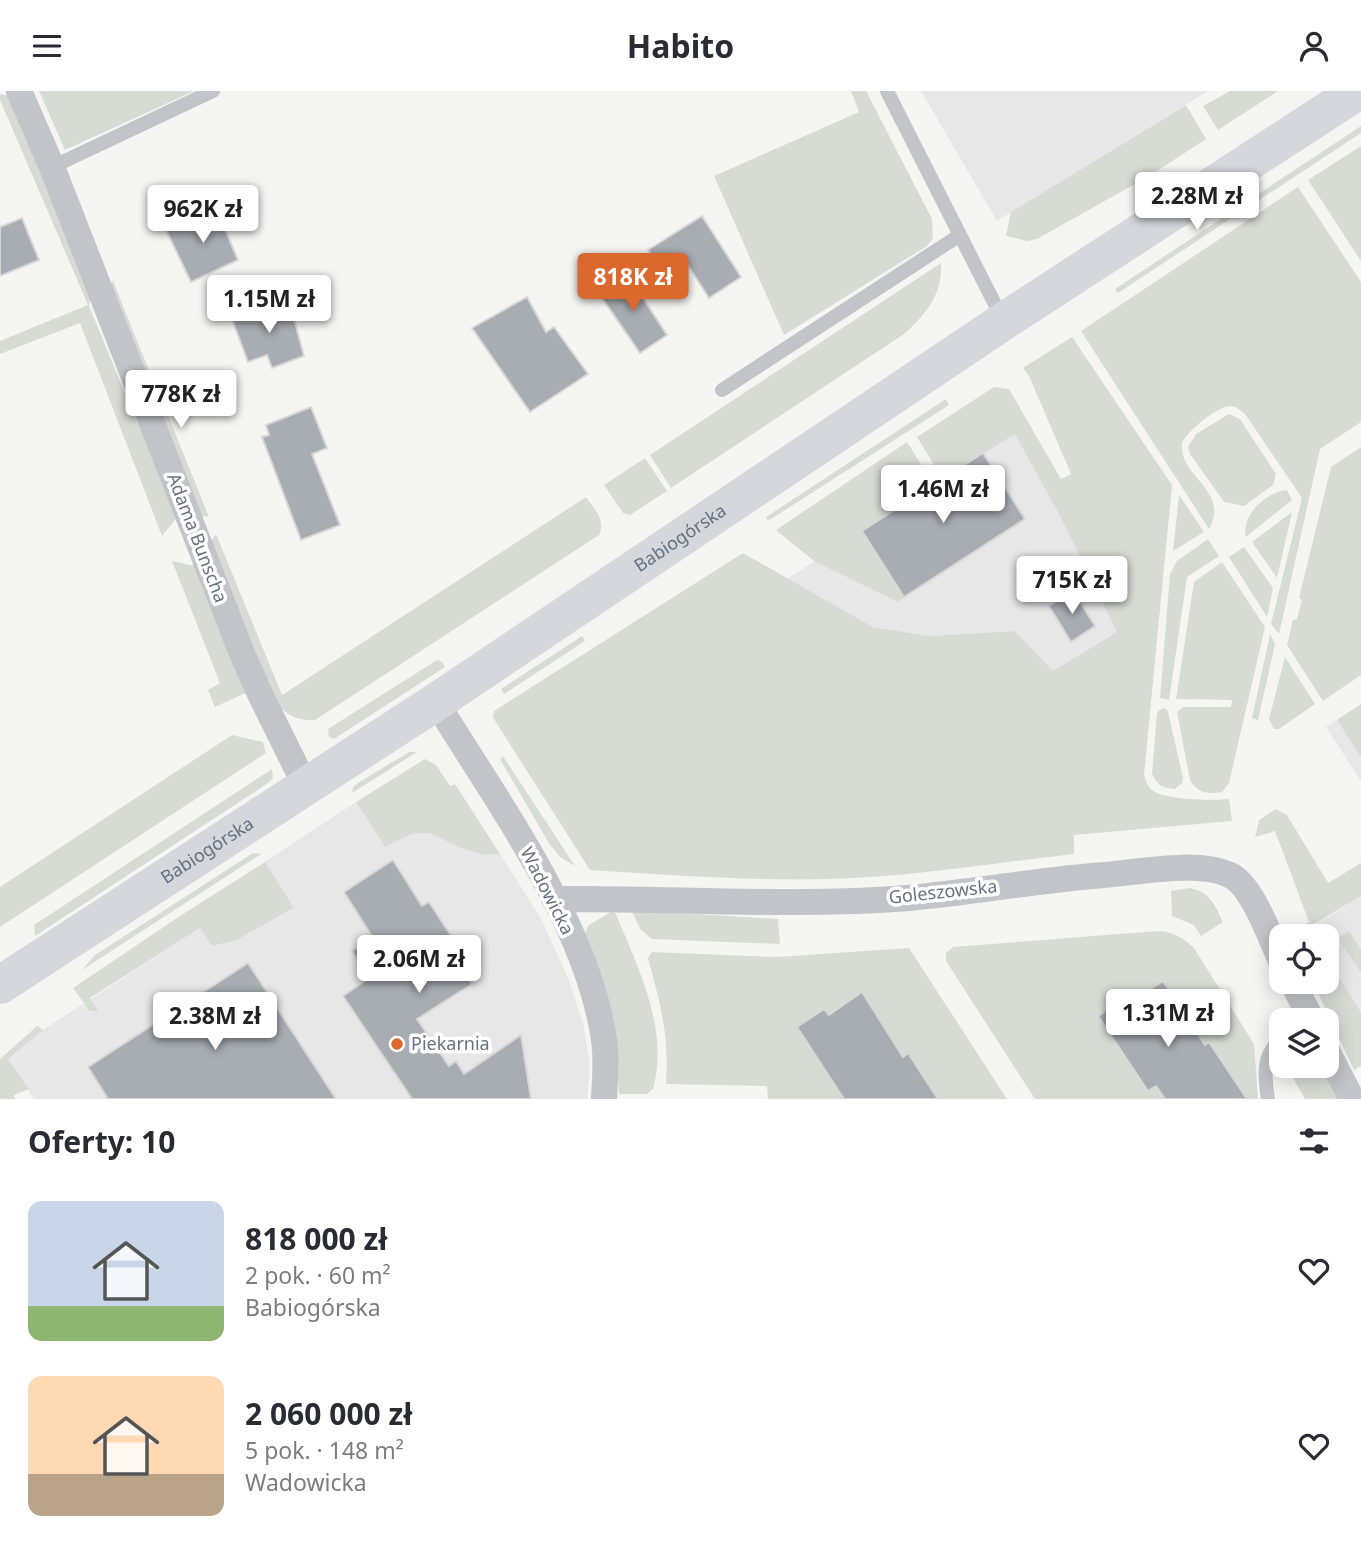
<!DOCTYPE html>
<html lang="pl">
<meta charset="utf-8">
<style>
:root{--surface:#fff;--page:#f2f2f3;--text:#2b2b33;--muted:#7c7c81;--accent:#db692d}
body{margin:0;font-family:"Noto Sans",sans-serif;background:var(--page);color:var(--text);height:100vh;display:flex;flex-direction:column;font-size:26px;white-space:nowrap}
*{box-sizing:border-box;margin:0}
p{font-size:23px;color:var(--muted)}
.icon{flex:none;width:38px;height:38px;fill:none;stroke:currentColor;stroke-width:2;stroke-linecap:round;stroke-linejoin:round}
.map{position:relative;height:1008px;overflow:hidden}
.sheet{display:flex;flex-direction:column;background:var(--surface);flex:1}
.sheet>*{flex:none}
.tools{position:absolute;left:1269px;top:833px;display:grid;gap:14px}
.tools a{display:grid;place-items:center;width:70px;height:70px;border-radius:14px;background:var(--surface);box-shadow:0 4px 18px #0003;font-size:35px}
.price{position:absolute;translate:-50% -60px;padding:0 16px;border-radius:7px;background:#fff;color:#222;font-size:23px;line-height:46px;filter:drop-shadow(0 2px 4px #0008)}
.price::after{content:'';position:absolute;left:50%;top:42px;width:21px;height:16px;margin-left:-10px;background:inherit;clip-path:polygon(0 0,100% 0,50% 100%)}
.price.active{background:var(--accent);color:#fff}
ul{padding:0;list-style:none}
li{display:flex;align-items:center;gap:21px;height:175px;padding:0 28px}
li span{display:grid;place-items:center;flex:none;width:196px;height:140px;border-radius:14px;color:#555}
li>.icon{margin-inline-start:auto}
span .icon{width:84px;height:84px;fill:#fffc;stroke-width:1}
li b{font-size:30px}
h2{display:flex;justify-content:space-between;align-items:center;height:84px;padding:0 28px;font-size:30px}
header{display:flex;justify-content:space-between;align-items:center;height:91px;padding:0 28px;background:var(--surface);font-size:32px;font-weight:700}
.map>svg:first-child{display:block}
</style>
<header><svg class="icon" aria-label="menu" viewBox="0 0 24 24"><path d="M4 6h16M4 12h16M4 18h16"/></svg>Habito<svg class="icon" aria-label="person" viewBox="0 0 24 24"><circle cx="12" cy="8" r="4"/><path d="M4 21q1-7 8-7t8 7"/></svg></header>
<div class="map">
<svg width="1361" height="1008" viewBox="0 0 1361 1008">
<rect width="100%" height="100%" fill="#f5f6f2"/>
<path fill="#e6e7e6" d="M 921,0 L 1208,0 L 997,130 Z
M 1015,342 L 1061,427 L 1118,541 L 1053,580 L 1015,540 L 929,545 L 873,536 L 787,488 Z
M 1361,613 L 1361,690 L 1326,636 Z
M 356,711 L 385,756 L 412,743 L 429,742 L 461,757 L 483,764 L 500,763 L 540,826 L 568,887 L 584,936 L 590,976 L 587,1008 L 34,1008 L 8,968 L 43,939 L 200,837 L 212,855 L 237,849 L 293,818 L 265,771 Z
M 1361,805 L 1361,921 L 1327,867 L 1326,845 L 1313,845 L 1309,838 Z"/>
<path fill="#d6dcd4" d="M 39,0 L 194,0 L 65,59 Z
M 851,0 L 866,0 L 932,128 L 933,147 L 927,155 L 784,244 L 714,85 L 859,21 Z
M 1230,0 L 1278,0 L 1218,39 L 1203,15 Z
M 0,3 L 12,6 L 92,202 L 89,215 L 137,331 L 145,336 L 179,424 L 162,445 L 80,232 L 0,263 L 0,250 L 88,214 L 0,9 Z
M 1186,14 L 1206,48 L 1151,84 L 1037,148 L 1027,150 L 1006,145 L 1011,121 Z
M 1361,35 L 1361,42 L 1118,202 L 1115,198 Z
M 1361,55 L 1361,170 L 1308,89 Z
M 1298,96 L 1361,191 L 1361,331 L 1320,358 L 1279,543 L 1271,533 L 1302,407 L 1245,323 C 1241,320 1236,315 1230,315 C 1218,315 1187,340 1182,352 C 1178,386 1231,399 1209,438 L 1081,240 Z
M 941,172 C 943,203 926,223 904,243 L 671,397 L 650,364 Z
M 113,190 L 152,287 L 142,286 L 107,198 Z
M 1072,246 L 1172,394 L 1144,684 C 1146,690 1147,695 1152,699 C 1164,709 1213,710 1229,708 L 1232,730 L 1074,744 L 1074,763 C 993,772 911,786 830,788 C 750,790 669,784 590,779 L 497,633 L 493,626 L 494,620 L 743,462 L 873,536 L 929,545 L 1015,540 L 1053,580 L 1117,541 L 1061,427 L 1015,343 L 943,388 L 917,346 L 994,296 L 1009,298 L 1061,388 L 1071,383 L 1029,285 L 1023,277 Z
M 946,308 L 949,314 L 768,430 L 766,426 Z
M 163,312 L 209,426 L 195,424 L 154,318 Z
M 1229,323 L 1240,328 L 1276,383 L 1273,394 L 1244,415 L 1224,411 L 1190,363 L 1188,356 L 1196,343 Z
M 907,351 L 934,394 L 862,440 L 904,506 L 898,511 L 814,470 L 776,439 Z
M 1361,356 L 1361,584 L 1323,610 L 1287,554 L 1293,529 L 1297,528 L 1302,509 L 1299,507 L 1331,376 Z
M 645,367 L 667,400 L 630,424 L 623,422 L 604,394 Z
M 1287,399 L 1292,409 L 1246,446 C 1241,424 1266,401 1287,399 Z
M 1179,404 L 1204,441 L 1173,460 Z
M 586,406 C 595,419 606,429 599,444 L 315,629 C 295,631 283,621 271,606 L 208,454 L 216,443 L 282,604 Z
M 1292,421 L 1277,487 L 1252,451 Z
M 1208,448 L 1219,465 L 1187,486 L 1169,609 L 1160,607 L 1170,483 L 1177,470 Z
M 1244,456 L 1273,497 L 1267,526 L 1229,466 Z
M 172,470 L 200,476 L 248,601 L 215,616 L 208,599 L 220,592 Z
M 1222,471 L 1265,536 L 1229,692 L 1222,701 C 1208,703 1198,703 1190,689 L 1177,621 L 1183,616 L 1231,616 L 1232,609 L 1176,608 L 1194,491 Z
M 1270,543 L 1275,553 L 1258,629 L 1252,627 Z
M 582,545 L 585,550 L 504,603 L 501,598 Z
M 1285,566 L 1315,613 L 1279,638 L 1274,638 L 1269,628 Z
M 437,569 L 442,571 L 445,576 L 334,648 L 329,646 L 328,638 Z
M 1361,613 L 1361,666 L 1337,629 Z
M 1165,617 L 1168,621 L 1183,687 L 1182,692 L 1175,698 C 1163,697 1156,694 1152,682 L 1157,623 L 1159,619 Z
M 232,644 L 263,651 L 266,662 L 0,836 L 0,796 Z
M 409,661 L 417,661 L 352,702 L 353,696 L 358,692 Z
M 503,665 L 575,775 L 560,766 L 550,754 L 500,668 Z
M 425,668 L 436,674 L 450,695 L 455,693 L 500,763 L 483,764 L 461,757 L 429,742 L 412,743 L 385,756 L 356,711 Z
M 272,678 L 273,687 L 268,692 L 35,845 L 34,834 Z
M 1276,718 L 1287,724 L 1328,792 L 1361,772 L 1361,805 L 1294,845 L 1292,845 L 1290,840 L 1309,831 L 1275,740 L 1255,746 L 1259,729 Z
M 253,762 L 261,763 L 82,879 L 95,864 Z
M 265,771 L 294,817 L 237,849 L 212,855 L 200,837 L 90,907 L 98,920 L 90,920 L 73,897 L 180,825 Z
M 1190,797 C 1209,800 1216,815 1223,831 L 1201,845 L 1194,834 L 1172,825 L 1171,800 Z
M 614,819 C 637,873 670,939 653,998 L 647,1003 L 619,1003 L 617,974 L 583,846 L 589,834 Z
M 631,819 L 778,828 L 780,853 L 652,848 L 641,839 Z
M 1158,840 C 1174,841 1182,846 1194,857 L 1254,953 L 1258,1008 L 1247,1008 L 1210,951 L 1205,954 L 1129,912 L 1126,907 L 1098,926 L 1147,1000 L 1156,995 L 1165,1008 L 1035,1008 L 946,870 L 946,862 L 953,856 Z
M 1349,840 L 1361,859 L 1361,882 L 1338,847 Z
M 909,857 L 1007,1008 L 938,1008 L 908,962 L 903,966 L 861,901 L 829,924 L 824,918 L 797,936 L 844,1008 L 768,1008 L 767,995 L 666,993 C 669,943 661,915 648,867 L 652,861 L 777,866 Z
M 1327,867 L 1361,921 L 1361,975 L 1354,979 L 1313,891 L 1326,891 Z
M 37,935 L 43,939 L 8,968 L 29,998 L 14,1004 L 15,1008 L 0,1008 L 0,968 Z
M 1286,975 L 1325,975 L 1342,1008 L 1305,1008 Z"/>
<path fill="#a8adb4" stroke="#d7d7d5" stroke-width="2" d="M 216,117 L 238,169 L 191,191 L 166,139 Z
M 702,125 L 741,186 L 709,207 L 684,168 L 663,181 L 648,159 Z
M 22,127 L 39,169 L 0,185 L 0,136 Z
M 627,183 L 667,244 L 640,262 L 598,201 Z
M 527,206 L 546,241 L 554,236 L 588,283 L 530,321 L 472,237 Z
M 283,208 L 291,229 L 294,228 L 304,265 L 272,277 L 267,264 L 248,271 L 232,228 Z
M 311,316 L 327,357 L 312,363 L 340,434 L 301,449 L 262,346 L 269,344 L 266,334 Z
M 983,362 L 1025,428 L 904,506 L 862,440 Z
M 1073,500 L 1095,535 L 1071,551 L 1049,515 Z
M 393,769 L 422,815 L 429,811 L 461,860 L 454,864 L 472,893 L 417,928 L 449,975 L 456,970 L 464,983 L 521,944 L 531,1008 L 412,1008 L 343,905 L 369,887 L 352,860 L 373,847 L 344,801 Z
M 248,872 L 336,1008 L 108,1008 L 88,976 Z
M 1163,890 L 1205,954 L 1209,951 L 1247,1008 L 1165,1008 L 1156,995 L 1148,1000 L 1098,925 L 1126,907 L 1129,912 Z
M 862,901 L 903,966 L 908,962 L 938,1008 L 844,1008 L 797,936 L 824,918 L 829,924 Z"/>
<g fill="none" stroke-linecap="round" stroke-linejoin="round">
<path stroke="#c1c4c8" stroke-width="14" d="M 887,0 L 1003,229
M 52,76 L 213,0
M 722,299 L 960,144
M 1268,1008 C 1265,987 1261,964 1281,949"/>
<path stroke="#c1c4c8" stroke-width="26" d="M 19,0 L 52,76 L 243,565 L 260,603 L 306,696
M 436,611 C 496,709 588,834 604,949 C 607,969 605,988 604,1008
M 554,808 C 673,807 791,816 909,807 C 975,801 1039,789 1104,784 C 1141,781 1196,769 1230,784 C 1252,794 1271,848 1281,870
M 1292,891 L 1312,929
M 1326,958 L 1352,1008"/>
<path stroke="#d4d8dc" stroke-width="38" id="s1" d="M 0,894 L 436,611 L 1004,230 L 1358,0"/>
</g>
<circle fill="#db692d" stroke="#fff" stroke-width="2.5" cx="397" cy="953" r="7"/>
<g text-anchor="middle" stroke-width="7" stroke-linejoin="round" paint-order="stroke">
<g font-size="18" fill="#667282" stroke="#fff">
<text transform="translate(197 447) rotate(69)" y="6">Adama Bunscha</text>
<text dy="6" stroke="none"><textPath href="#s1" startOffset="814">Babiogórska</textPath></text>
<text dy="6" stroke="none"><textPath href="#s1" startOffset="247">Babiogórska</textPath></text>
<text transform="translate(547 800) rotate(63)" y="6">Wadowicka</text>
<text transform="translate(943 801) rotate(-6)" y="6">Goleszowska</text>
</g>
<g font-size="18" fill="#667282" stroke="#fff" text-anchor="start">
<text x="411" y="959">Piekarnia</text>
</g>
</g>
</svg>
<div class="tools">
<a><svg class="icon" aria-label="locate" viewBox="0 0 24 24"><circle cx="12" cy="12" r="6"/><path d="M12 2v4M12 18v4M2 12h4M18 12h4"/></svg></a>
<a><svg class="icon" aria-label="layers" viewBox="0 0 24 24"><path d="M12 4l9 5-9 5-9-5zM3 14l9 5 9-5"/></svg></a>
</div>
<b class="price" style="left:1197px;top:141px">2.28M zł</b>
<b class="price" style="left:203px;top:154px">962K zł</b>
<b class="price active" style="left:633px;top:222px">818K zł</b>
<b class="price" style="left:269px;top:244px">1.15M zł</b>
<b class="price" style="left:181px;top:339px">778K zł</b>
<b class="price" style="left:943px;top:434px">1.46M zł</b>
<b class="price" style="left:1072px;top:525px">715K zł</b>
<b class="price" style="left:419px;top:904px">2.06M zł</b>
<b class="price" style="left:1168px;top:958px">1.31M zł</b>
<b class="price" style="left:215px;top:961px">2.38M zł</b>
</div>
<section class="sheet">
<h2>Oferty: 10<svg class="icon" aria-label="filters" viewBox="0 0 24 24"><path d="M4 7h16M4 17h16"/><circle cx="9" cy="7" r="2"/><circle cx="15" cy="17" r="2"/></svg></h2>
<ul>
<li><span style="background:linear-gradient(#c9d6e8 75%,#8fb573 0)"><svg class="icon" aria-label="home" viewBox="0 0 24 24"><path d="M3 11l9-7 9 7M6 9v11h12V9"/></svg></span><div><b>818 000 zł</b><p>2 pok. · 60 m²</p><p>Babiogórska</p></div><svg class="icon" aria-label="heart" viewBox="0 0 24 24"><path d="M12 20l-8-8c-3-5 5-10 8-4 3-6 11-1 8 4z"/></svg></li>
<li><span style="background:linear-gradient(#ffd9b3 70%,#b9a48a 0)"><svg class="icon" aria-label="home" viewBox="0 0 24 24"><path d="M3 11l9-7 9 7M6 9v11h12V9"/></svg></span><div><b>2 060 000 zł</b><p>5 pok. · 148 m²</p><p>Wadowicka</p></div><svg class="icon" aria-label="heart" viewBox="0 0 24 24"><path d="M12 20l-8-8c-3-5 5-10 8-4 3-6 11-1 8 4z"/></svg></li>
</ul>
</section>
